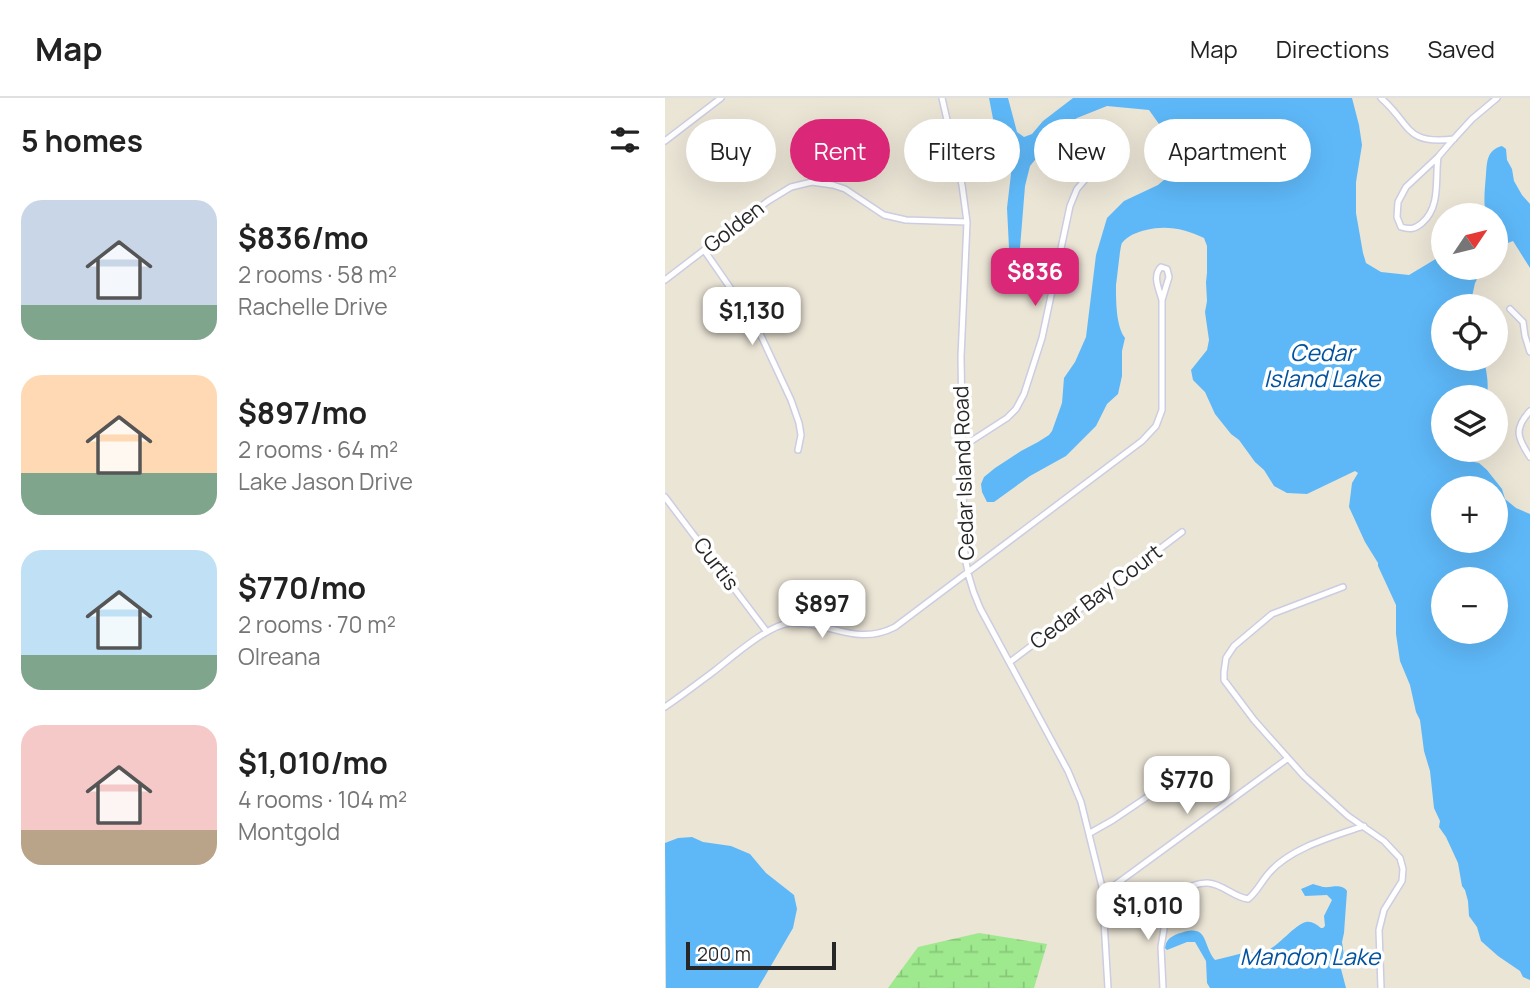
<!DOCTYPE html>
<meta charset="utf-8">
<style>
:root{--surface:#fff;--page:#f2f2f2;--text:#222;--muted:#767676;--line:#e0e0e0;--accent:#db2777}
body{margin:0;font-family:Manrope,sans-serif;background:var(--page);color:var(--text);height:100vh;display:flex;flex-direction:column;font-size:26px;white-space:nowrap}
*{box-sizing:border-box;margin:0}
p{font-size:23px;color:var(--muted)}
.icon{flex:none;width:38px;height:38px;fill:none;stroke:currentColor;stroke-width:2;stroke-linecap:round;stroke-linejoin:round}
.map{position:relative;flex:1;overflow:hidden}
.panel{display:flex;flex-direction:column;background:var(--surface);width:665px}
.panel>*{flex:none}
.hud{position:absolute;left:21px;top:21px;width:665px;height:63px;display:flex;gap:14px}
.needle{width:46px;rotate:55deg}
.fabs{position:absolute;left:766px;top:105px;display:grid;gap:14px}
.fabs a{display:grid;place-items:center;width:77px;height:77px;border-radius:50%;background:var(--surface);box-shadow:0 7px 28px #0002;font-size:35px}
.scale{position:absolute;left:21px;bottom:18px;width:150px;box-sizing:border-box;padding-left:7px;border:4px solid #272727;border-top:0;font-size:19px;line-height:24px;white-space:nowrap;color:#272727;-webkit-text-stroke:5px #fff;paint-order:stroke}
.price{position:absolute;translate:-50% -60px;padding:0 16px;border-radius:14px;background:#fff;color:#222;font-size:23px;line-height:46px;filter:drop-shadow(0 2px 4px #0008)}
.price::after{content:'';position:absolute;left:50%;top:42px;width:21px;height:16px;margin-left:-10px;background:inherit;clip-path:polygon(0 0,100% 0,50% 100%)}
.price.active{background:var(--accent);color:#fff}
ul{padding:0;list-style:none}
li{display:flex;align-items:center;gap:21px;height:175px;padding:0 21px}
li span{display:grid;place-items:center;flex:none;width:196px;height:140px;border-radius:21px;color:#555}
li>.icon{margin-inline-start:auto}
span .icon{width:84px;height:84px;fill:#fffc;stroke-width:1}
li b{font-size:30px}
h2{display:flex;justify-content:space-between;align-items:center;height:84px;padding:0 21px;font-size:30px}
.chip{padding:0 24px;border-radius:32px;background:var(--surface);box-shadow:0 7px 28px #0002;font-size:24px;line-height:63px}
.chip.active{background:var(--accent);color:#fff}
header{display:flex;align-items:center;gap:42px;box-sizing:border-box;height:98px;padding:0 35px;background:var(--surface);border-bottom:2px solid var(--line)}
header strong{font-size:33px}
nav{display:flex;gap:38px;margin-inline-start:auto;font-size:24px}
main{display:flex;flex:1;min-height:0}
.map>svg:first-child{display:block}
</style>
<header>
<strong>Map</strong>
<nav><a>Map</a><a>Directions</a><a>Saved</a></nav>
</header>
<main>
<section class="panel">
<h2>5 homes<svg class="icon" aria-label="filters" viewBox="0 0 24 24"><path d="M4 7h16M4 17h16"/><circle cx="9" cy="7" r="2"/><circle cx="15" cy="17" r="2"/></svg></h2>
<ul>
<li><span style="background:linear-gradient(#c9d6e8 75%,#7fa58c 0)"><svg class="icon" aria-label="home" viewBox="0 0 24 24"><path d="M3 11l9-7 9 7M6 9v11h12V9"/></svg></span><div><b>$836/mo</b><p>2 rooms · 58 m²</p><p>Rachelle Drive</p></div></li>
<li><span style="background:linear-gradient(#ffd9b3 70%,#7fa58c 0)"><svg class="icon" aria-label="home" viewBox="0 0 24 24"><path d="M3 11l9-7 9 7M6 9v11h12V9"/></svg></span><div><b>$897/mo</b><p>2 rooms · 64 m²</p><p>Lake Jason Drive</p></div></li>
<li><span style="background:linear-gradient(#bfe0f5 75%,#7fa58c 0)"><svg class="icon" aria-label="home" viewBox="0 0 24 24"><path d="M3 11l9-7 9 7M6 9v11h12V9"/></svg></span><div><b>$770/mo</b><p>2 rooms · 70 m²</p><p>Olreana</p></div></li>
<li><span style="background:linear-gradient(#f6c9c9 75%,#b9a48a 0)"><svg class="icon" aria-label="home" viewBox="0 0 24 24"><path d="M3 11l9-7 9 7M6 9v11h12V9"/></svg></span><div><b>$1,010/mo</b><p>4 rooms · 104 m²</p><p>Montgold</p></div></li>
</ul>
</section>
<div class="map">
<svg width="865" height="890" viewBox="0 0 865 890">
<defs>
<pattern id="wetland-marsh" width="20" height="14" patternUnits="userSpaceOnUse" patternTransform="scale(1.75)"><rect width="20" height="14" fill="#9ee88d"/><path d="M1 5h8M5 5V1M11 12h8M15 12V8" fill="none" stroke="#88c77a"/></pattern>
</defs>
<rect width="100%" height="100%" fill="#ebe5d6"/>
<path fill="url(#wetland-marsh)" d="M 314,835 L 382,846 L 369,890 L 223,890 L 253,849 Z"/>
<path fill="#5eb8f8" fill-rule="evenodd" d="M 324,0 L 343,0 L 352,34 L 359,39 L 367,36 L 378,23 L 408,0 L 687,0 L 694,27 L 697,47 L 691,84 L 691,115 L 698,155 L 701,165 L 716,174 L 744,177 L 779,156 L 779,170 L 818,170 L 810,185 L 805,208 L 779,208 L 779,261 L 819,261 C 821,273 825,287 821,299 L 779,299 L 779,352 L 798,352 L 804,363 L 814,365 L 822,372 L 837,391 L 840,401 L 851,410 L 865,416 L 865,882 L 858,879 L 855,873 L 833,858 L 816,843 L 812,829 L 804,818 L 803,803 L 800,792 L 797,788 L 793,765 L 781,739 L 774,729 L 775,723 L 769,710 L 765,673 L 759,653 L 755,622 L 751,614 L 745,587 L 735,563 L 731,536 L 731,507 L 713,468 L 713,465 L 700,444 L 684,409 L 687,385 L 693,375 L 690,373 L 642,396 L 622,395 L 609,388 L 599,372 L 590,364 L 574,342 L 566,336 L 550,316 L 540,294 L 528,282 L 526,272 L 542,252 L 544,242 L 540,214 L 542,203 L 541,184 L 542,175 L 542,148 L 539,140 C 520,131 502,127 481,132 C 473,134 463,137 457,145 C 455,148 452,182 451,187 C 451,203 451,228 460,240 L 457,253 L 457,278 L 453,296 L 442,306 L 431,328 L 401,358 L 365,378 L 329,404 L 322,404 L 317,394 L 316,386 L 319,379 L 330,370 L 356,353 L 373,344 L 384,337 L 387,333 L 397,305 L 399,280 L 410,264 L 421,239 L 431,157 L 442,120 L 459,103 L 493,87 L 506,76 L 509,70 L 510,60 L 504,45 L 502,45 L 500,41 L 502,40 L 499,33 L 484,12 L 442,8 L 412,20 L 397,32 L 383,46 L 365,68 L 360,88 L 355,150 L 352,155 L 348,154 L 344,150 L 342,110 L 346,76 L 330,31 ZM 779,390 L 831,390 L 831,443 L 779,443 ZM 779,481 L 831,481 L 831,534 L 779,534 Z
M 837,48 L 841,51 L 842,62 L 847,71 L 849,83 L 857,97 L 865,106 L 865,170 L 848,143 L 840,146 L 831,154 L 831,117 L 821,117 C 818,104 820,90 821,76 C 822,63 822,52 837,48 Z
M 27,739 L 38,744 L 66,748 L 85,756 L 101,775 L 129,797 L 132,811 L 128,830 L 93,890 L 1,890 L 0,745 L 13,740 Z
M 648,786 C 651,787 655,788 658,789 C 667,790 676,785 682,793 L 679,835 L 677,844 L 679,858 L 675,867 L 681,890 L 545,890 L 542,885 L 541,863 L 530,844 L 522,844 L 502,852 L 500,850 C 501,843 504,840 510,837 C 545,823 536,845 550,862 C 560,860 569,857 578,855 C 587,854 597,855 605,851 C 616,845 631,826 641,824 C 647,823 652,827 656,830 L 658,830 L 660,828 L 659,818 L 667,802 L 662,797 L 640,798 L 636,791 Z"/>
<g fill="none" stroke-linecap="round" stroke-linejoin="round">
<g stroke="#cccce2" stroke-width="8">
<path id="street" d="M 277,0 L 297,87 L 302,124 L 296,259 L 299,445 C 300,469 305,488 315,510 L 403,673 L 416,704 L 437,789 L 443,890
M 716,0 C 747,27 739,47 789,41
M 0,43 L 56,0
M 449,50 L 456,52 L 458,55 L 457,61 L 429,71 Z
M 773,59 C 770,81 776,109 757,125 C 750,131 745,132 736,129 L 732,119 L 733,104 L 741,89 L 773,59 L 785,45 L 807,21 L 832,0
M 39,152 L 91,227 L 126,302 L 134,325 L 136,337 L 133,352
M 496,169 L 502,171 L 504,179 L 497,202 C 494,191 487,178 496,169 Z
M 0,182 L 103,103 L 126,89 L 147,84 L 168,87 L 180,91 L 219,117 L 241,122 L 302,124
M 845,211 L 858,224
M 858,224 L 860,238 L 865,254
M 865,313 C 848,331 853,341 865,359
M 297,349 L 342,320 L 351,311 L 359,296 L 377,240 L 405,108 L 412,91 L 429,71
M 0,399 L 102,534
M 678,489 L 607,516 L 569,548 L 561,560 L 559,574 L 559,582 L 589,622 L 639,678 L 683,718 L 719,743 L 735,760 L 738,771 L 737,783 L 719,812 L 714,832 L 716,890
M 345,564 L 517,434
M 0,609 C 16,598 32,586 48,574 C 66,560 103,527 125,525 C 165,523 191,549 230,529 L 477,343 L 491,328 L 497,312 L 497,202
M 425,735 L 448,722 L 491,693
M 439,795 L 622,661
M 438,796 C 453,798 489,805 503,801 C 517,796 526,784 543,785 C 558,786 568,799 583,801 C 592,794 596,784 604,775 C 625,750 669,738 699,728
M 498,890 L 496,849 L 504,801"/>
</g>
<use href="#street" stroke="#fff" stroke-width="5"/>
</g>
<g text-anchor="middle" stroke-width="7" stroke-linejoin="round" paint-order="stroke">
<g font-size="21" fill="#272727" stroke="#fff">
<text transform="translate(69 129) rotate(-38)" y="7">Golden</text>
<text transform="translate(299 375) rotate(-92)" y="7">Cedar Island Road</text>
<text transform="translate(51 466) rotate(53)" y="7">Curtis</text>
<text transform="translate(431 499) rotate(-37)" y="7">Cedar Bay Court</text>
</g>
<g font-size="23" font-style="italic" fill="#02529f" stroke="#fff">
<text x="657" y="263">Cedar<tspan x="657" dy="26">Island Lake</tspan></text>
<text x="645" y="867">Mandon Lake</text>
</g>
</g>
</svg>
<div class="fabs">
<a><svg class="needle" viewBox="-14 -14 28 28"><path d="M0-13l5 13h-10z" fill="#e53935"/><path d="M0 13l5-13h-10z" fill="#767676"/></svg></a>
<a><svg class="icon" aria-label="locate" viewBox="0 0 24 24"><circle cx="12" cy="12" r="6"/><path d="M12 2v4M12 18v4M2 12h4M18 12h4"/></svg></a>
<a><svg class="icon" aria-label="layers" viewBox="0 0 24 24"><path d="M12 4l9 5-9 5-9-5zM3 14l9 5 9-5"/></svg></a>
<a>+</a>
<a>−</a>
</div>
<div class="scale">200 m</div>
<b class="price active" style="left:370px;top:210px">$836</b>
<b class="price" style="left:87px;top:249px">$1,130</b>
<b class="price" style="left:157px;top:542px">$897</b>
<b class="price" style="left:522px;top:718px">$770</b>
<b class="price" style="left:483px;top:844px">$1,010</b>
<div class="hud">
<a class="chip">Buy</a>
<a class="chip active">Rent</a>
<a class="chip">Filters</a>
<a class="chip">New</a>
<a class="chip">Apartment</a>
</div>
</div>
</main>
